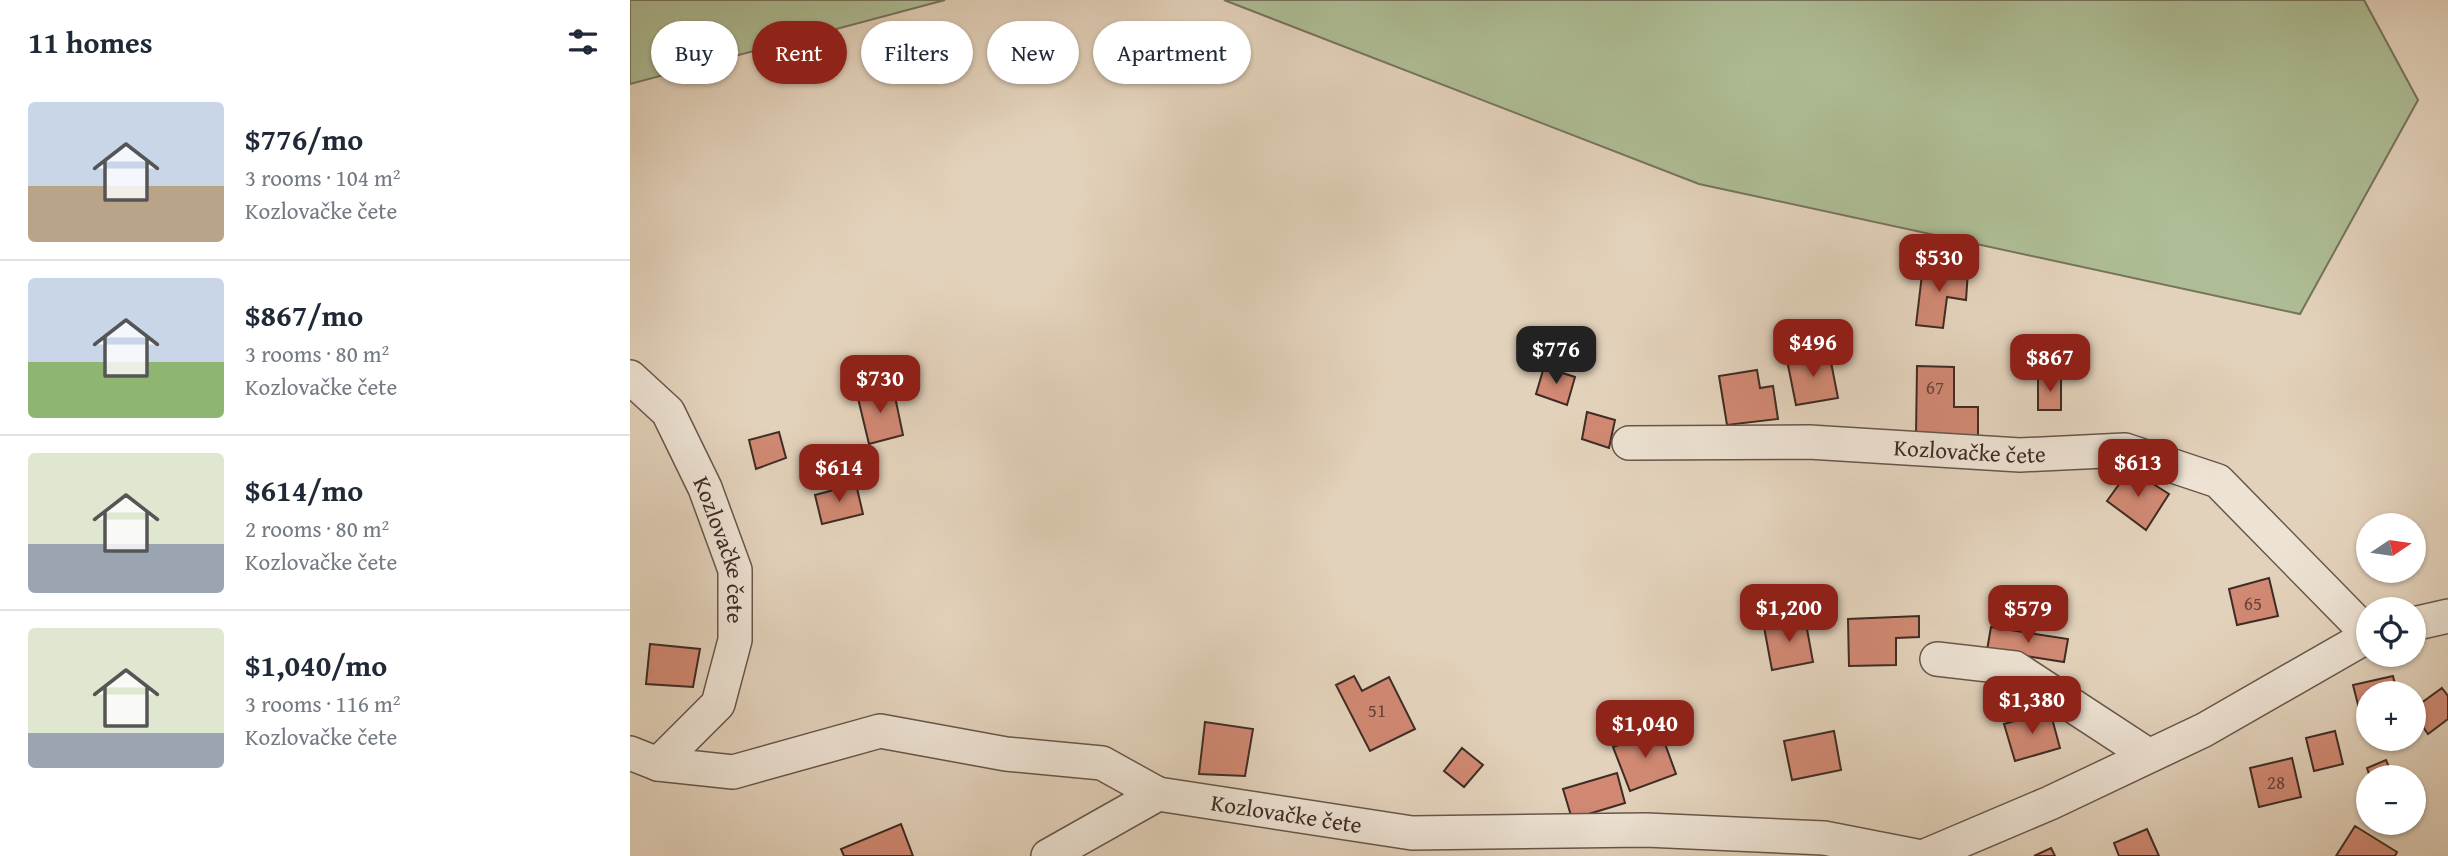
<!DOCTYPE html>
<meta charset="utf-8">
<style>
:root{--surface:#fff;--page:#f6f6f7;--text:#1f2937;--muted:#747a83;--line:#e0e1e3;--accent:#8f2418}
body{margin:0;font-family:"Gentium Book Plus",serif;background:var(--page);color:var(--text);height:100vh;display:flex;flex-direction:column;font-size:26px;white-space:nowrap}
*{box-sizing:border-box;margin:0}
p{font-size:23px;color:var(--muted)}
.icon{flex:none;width:38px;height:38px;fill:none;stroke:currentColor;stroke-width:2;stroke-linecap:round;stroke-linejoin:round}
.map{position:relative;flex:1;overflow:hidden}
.panel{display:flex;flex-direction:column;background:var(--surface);width:630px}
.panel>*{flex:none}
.top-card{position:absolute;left:21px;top:21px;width:665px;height:63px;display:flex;gap:14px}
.needle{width:46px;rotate:77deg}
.tools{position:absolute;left:1726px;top:513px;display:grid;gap:14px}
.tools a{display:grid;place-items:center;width:70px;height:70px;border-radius:50%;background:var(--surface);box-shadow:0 2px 5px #0004;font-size:35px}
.price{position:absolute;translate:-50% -60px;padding:0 16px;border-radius:14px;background:var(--accent);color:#fff;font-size:23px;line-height:46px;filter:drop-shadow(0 2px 4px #0008)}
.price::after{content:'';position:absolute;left:50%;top:42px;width:21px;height:16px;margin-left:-10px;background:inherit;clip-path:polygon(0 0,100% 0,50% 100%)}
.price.on{background:#222;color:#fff}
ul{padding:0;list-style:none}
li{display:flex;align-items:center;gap:21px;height:175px;padding:0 28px}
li+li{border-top:2px solid var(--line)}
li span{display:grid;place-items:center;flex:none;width:196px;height:140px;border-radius:7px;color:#555}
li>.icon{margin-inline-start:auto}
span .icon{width:84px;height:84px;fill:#fffc;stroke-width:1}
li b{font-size:30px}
h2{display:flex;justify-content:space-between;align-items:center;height:84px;padding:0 28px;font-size:30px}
.tag{padding:0 24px;border-radius:32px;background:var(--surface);box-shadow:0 2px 5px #0004;font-size:24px;line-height:63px}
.tag.on{background:var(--accent);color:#fff}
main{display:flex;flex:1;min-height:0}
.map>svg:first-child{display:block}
</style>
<main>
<section class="panel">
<h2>11 homes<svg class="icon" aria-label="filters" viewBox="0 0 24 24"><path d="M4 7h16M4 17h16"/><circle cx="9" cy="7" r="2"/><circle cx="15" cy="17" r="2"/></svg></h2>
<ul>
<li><span style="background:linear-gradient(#c9d6e8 60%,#b9a48a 0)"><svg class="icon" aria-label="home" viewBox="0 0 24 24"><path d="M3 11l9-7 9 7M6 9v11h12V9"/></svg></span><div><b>$776/mo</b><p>3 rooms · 104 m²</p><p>Kozlovačke čete</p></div></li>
<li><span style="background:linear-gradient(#c9d6e8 60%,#8fb573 0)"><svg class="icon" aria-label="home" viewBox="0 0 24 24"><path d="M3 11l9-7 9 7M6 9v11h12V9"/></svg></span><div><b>$867/mo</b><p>3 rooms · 80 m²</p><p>Kozlovačke čete</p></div></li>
<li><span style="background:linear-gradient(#dfe7d0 65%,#9aa5b1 0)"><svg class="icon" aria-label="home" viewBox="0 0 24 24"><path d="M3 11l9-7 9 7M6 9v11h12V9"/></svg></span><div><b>$614/mo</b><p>2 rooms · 80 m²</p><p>Kozlovačke čete</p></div></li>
<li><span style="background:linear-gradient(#dfe7d0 75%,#9aa5b1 0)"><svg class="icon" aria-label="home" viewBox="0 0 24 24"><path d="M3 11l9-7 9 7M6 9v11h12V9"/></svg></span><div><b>$1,040/mo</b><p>3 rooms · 116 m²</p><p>Kozlovačke čete</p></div></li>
</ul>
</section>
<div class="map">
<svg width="1818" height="856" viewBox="0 0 1818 856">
<rect width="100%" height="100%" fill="#e3d2bb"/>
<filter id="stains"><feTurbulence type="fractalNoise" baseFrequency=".00286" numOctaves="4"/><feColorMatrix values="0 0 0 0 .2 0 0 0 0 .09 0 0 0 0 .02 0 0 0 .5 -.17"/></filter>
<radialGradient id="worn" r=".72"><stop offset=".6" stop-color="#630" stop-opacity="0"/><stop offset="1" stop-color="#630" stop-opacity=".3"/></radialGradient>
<path fill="#aebd95" stroke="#76745d" stroke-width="2" d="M 0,0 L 315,0 L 0,84 Z
M 594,0 L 1734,0 L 1788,100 L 1670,314 L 1069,184 Z"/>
<path fill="#d18973" stroke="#3f2c25" stroke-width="2" d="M 1293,266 L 1338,271 L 1336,300 L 1317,297 L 1313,328 L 1286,325 Z
M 1199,352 L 1208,398 L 1166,405 L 1157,360 Z
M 1287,366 L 1324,367 L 1324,407 L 1348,407 L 1348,436 L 1286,435 Z
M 914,367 L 945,377 L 937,405 L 906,394 Z
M 1127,370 L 1130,388 L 1143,386 L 1148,419 L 1097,425 L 1089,376 Z
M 1408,379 L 1431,379 L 1431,410 L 1408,410 Z
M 263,387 L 273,435 L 239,444 L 227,394 Z
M 957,412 L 985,420 L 979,448 L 952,439 Z
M 149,432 L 156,458 L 126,469 L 119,440 Z
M 1500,469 L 1539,494 L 1516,530 L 1477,501 Z
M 226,484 L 233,514 L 192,524 L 185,495 Z
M 1639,578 L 1648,616 L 1607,625 L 1599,589 Z
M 1289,616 L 1289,637 L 1266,638 L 1266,665 L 1219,666 L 1218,619 Z
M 1175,618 L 1183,662 L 1142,670 L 1134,627 Z
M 1361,627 L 1438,639 L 1434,662 L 1357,650 Z
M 20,644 L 70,649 L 63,687 L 16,684 Z
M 724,676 L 732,691 L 759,677 L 785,729 L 740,751 L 706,685 Z
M 1763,676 L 1767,693 L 1738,693 L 1738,723 L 1733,724 L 1723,685 Z
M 1812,688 L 1818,696 L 1818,719 L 1798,734 L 1783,713 L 1783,709 Z
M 1420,711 L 1430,748 L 1385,761 L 1374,724 Z
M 575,722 L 623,729 L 615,776 L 569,774 Z
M 1030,730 L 1046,774 L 1000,791 L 983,747 Z
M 1204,731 L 1211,770 L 1162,780 L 1154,741 Z
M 1705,731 L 1713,764 L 1684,771 L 1676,738 Z
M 832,748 L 853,765 L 834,787 L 814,771 Z
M 1662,758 L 1671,797 L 1629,807 L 1620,768 Z
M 1756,760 L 1763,777 L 1740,777 L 1737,768 Z
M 987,773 L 995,803 L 942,819 L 933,789 Z
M 271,824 L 283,856 L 214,856 L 211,849 Z
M 1725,826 L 1767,852 L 1765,856 L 1706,856 Z
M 1517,829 L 1529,856 L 1489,856 L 1484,843 Z
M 1421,848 L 1425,856 L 1404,856 Z"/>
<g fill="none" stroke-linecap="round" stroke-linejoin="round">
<g stroke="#68564a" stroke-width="36">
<g id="minor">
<path id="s1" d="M 0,377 L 38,412 L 75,488 L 105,570 L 105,640 L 88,704 L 28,764"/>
<path id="s2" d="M 999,443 L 1179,442 L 1390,455 L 1495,450 L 1588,481 L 1738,634"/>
<path d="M 1783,624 L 1818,616"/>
<path d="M 1307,659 L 1385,668 L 1518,755"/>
<path d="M 0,753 L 28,764 L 103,772 L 250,731 L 376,754 L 472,763 L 528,794 L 418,856"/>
<path id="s3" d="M 528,794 L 782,833 L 1016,830 L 1194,838 L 1286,856"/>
<path d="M 1295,856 L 1420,803 L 1574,730 L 1738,636"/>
</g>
</g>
<use href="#minor" stroke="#ede2d3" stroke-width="33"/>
</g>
<g text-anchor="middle" stroke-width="7" stroke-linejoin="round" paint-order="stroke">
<g font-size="19" fill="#644338">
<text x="1305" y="394">67</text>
<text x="1623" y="610">65</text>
<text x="747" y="717">51</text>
<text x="1646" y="789">28</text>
</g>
<g font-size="23" fill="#3f2c25" stroke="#ede2d3">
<text dy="8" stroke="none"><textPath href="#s2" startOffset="341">Kozlovačke čete</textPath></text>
<text dy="8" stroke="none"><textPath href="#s1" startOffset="201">Kozlovačke čete</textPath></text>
<text dy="8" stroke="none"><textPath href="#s3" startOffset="130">Kozlovačke čete</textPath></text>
</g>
</g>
<rect width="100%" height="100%" filter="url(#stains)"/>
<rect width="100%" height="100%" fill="url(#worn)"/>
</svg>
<div class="tools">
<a><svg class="needle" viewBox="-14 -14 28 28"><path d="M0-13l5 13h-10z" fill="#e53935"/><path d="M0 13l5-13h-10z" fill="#747a83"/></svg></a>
<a><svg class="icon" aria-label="locate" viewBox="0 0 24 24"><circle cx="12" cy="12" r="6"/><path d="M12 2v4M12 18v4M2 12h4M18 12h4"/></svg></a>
<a>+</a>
<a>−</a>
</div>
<b class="price" style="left:1309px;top:294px">$530</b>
<b class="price" style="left:1183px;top:379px">$496</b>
<b class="price on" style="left:926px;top:386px">$776</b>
<b class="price" style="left:1420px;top:394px">$867</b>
<b class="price" style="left:250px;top:415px">$730</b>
<b class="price" style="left:1508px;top:499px">$613</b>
<b class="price" style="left:209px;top:504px">$614</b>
<b class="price" style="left:1159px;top:644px">$1,200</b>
<b class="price" style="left:1398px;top:645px">$579</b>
<b class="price" style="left:1402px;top:736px">$1,380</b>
<b class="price" style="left:1015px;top:760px">$1,040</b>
<div class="top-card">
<a class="tag">Buy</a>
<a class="tag on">Rent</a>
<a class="tag">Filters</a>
<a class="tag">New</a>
<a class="tag">Apartment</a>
</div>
</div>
</main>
